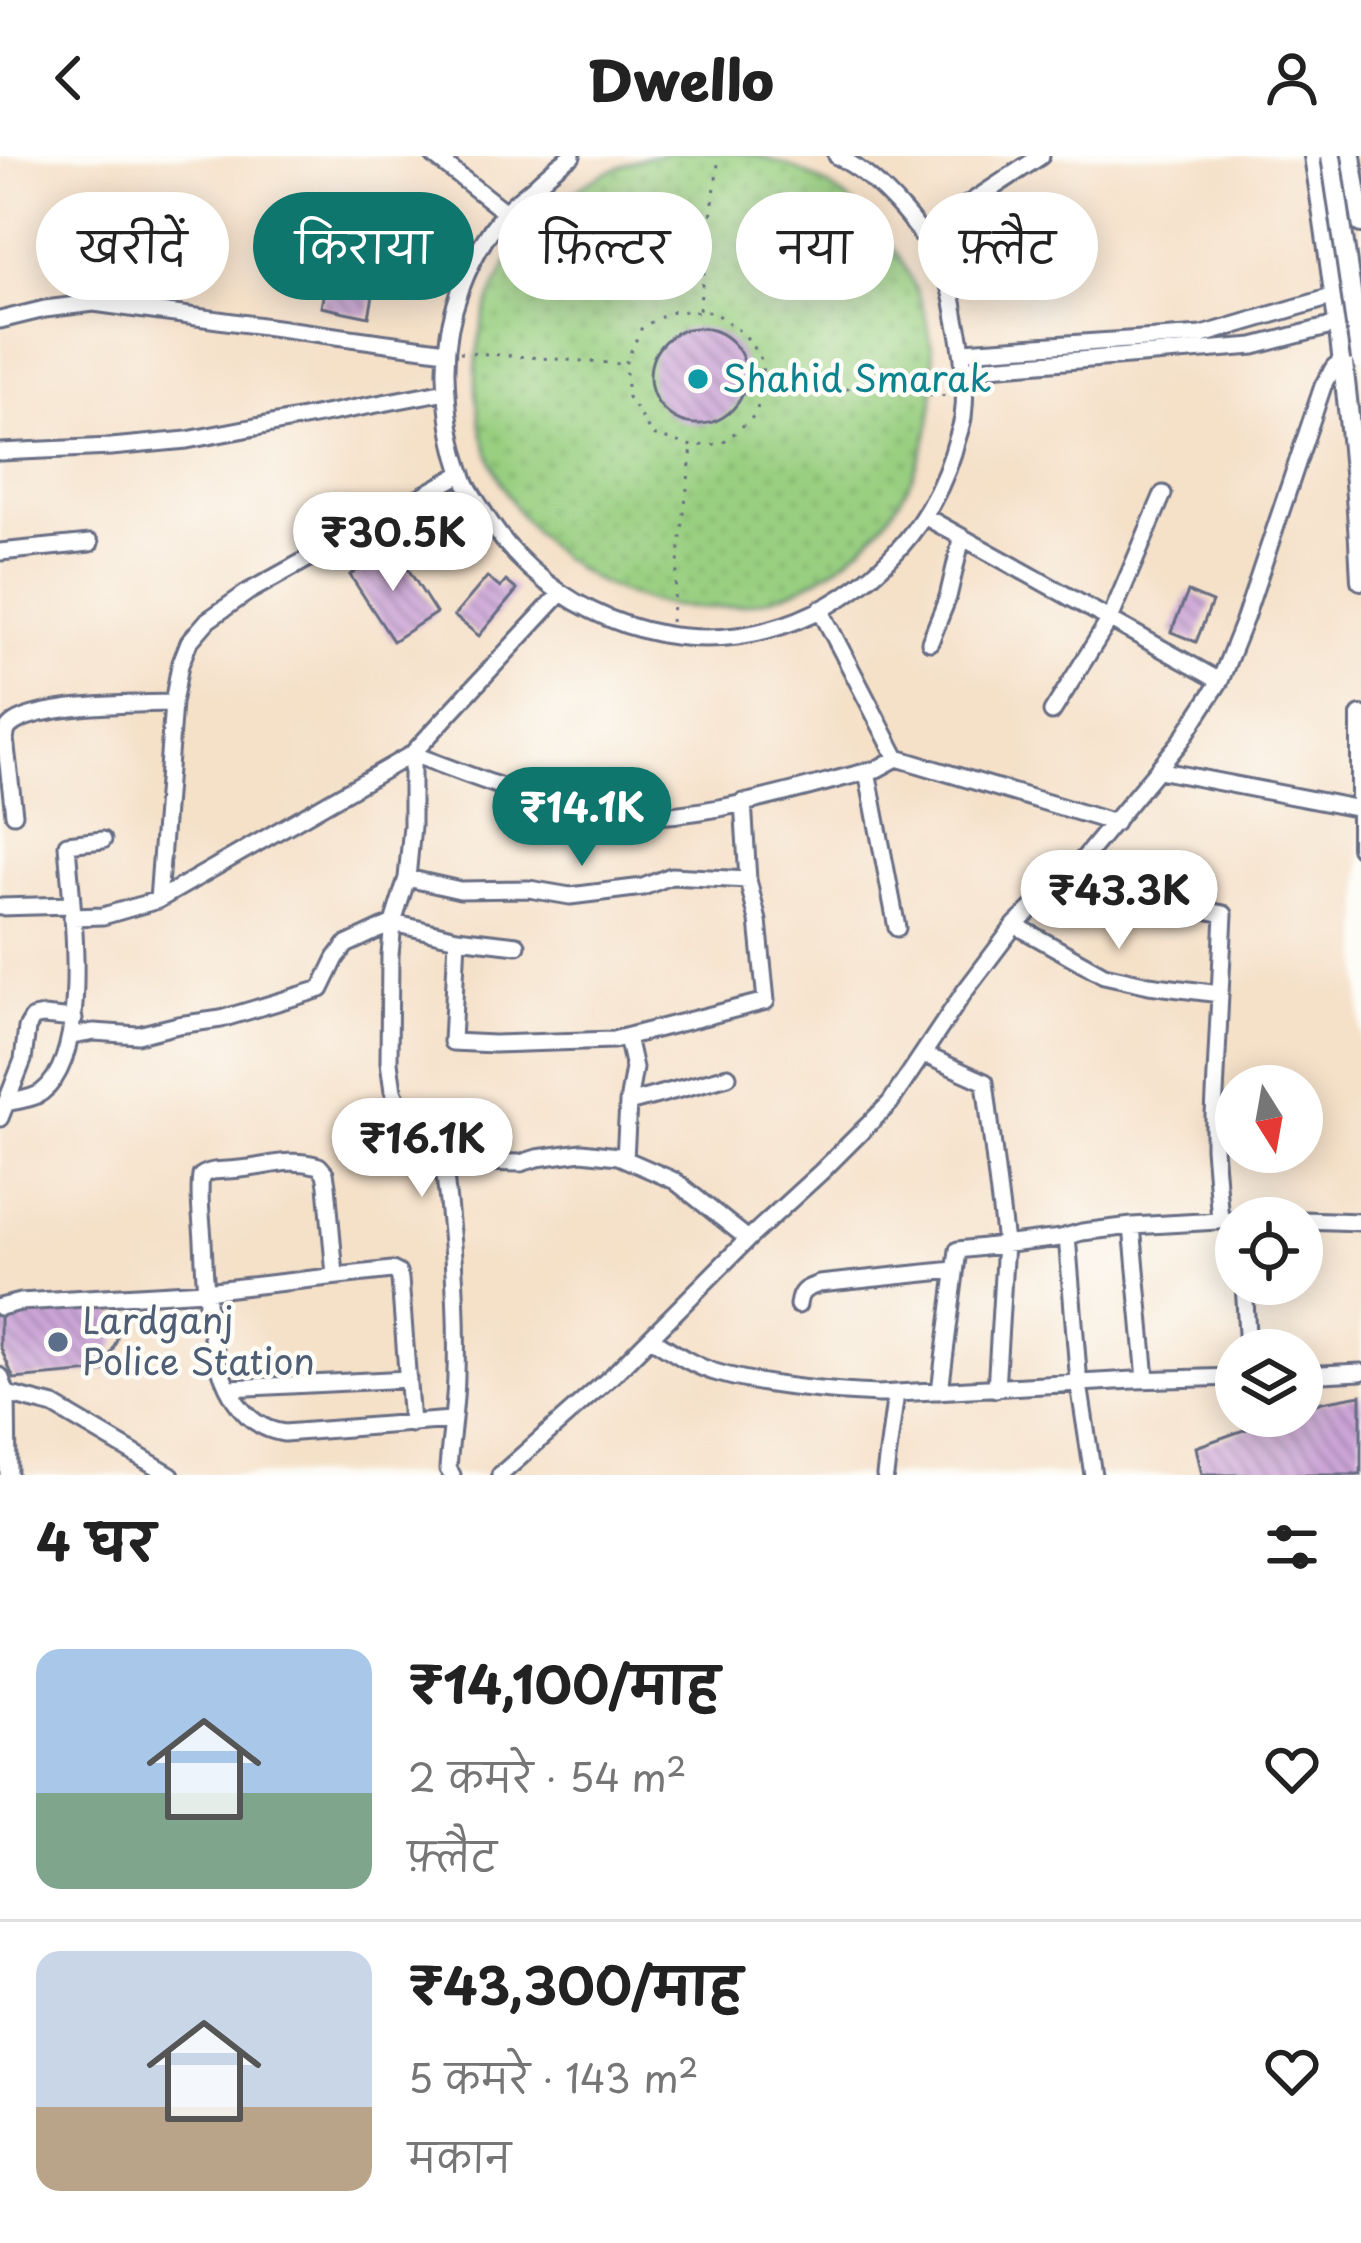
<!DOCTYPE html>
<html lang="hi">
<meta charset="utf-8">
<style>
:root{--surface:#fff;--page:#f2f2f2;--text:#222;--muted:#767676;--line:#e0e0e0;--accent:#0f766e}
body{margin:0;font-family:"Playpen Sans","Playpen Sans Deva",sans-serif;background:var(--page);color:var(--text);height:100vh;display:flex;flex-direction:column;font-size:45px;white-space:nowrap}
*{box-sizing:border-box;margin:0}
p{font-size:39px;color:var(--muted)}
.icon{flex:none;width:66px;height:66px;fill:none;stroke:currentColor;stroke-width:2;stroke-linecap:round;stroke-linejoin:round}
.map{position:relative;height:1319px;overflow:hidden}
.drawer{display:flex;flex-direction:column;background:var(--surface);flex:1}
.drawer>*{flex:none}
.banner{position:absolute;left:36px;top:36px;width:1290px;height:108px;display:flex;gap:24px}
.needle{width:78px;rotate:169deg}
.buttons{position:absolute;left:1215px;top:909px;display:grid;gap:24px}
.buttons a{display:grid;place-items:center;width:108px;height:108px;border-radius:50%;background:var(--surface);box-shadow:0 6px 30px #0003;font-size:60px}
.price{position:absolute;translate:-50% -102px;padding:0 27px;border-radius:42px;background:#fff;color:#222;font-size:39px;line-height:78px;filter:drop-shadow(0 3px 6px #0008)}
.price::after{content:'';position:absolute;left:50%;top:72px;width:36px;height:27px;margin-left:-18px;background:inherit;clip-path:polygon(0 0,100% 0,50% 100%)}
.price.current{background:var(--accent);color:#fff}
ul{padding:0;list-style:none}
li{display:flex;align-items:center;gap:36px;height:300px;padding:0 36px}
li+li{border-top:3px solid var(--line)}
li span{display:grid;place-items:center;flex:none;width:336px;height:240px;border-radius:24px;color:#555}
li>.icon{margin-inline-start:auto}
span .icon{width:144px;height:144px;fill:#fffc;stroke-width:1}
li b{font-size:51px}
h2{display:flex;justify-content:space-between;align-items:center;height:144px;padding:0 36px;font-size:51px}
.pill{padding:0 42px;border-radius:54px;background:var(--surface);box-shadow:0 6px 30px #0003;font-size:42px;line-height:108px}
.pill.current{background:var(--accent);color:#fff}
header{display:flex;justify-content:space-between;align-items:center;height:156px;padding:0 36px;background:var(--surface);font-size:54px;font-weight:800}
.map>svg:first-child{display:block}
</style>
<header><svg class="icon" aria-label="back" viewBox="0 0 24 24"><path d="M15 5l-7 7 7 7"/></svg>Dwello<svg class="icon" aria-label="person" viewBox="0 0 24 24"><circle cx="12" cy="8" r="4"/><path d="M4 21q1-7 8-7t8 7"/></svg></header>
<div class="map">
<svg width="1361" height="1319" viewBox="0 0 1361 1319">
<defs>
<pattern id="grass-dots" width="8" height="8" patternUnits="userSpaceOnUse" patternTransform="scale(3)"><rect width="8" height="8" fill="#99cf80"/><path d="M2 2h.1M6 6h.1" fill="none" stroke="#83b271" stroke-width="1.8" stroke-linecap="round"/></pattern>
<pattern id="building-back-hatch" width="6" height="6" patternUnits="userSpaceOnUse" patternTransform="scale(3)"><rect width="6" height="6" fill="#cca5d6"/><path d="M-1 5l2 2M0 0l6 6M5-1l2 2" fill="none" stroke="#a587b1"/></pattern>
</defs>
<rect width="100%" height="100%" fill="#fdfcf7"/>
<filter id="ink" filterUnits="userSpaceOnUse"><feTurbulence type="fractalNoise" baseFrequency=".00833" numOctaves="2"/><feDisplacementMap in="SourceGraphic" scale="24" xChannelSelector="R" yChannelSelector="G"/><feConvolveMatrix kernelMatrix="1 2 1 2 8 2 1 2 1" color-interpolation-filters="sRGB"/></filter>
<filter id="wash" filterUnits="userSpaceOnUse"><feTurbulence type="fractalNoise" baseFrequency=".004" numOctaves="4" result="noise"/><feDisplacementMap in="SourceGraphic" scale="48" xChannelSelector="R" yChannelSelector="G"/><feGaussianBlur stdDeviation="2.7" result="paint"/><feColorMatrix in="noise" values="0 0 0 0 0 0 0 0 0 0 0 0 0 0 0 0 0 1.4 0 .05"/><feComposite in="paint" operator="in"/></filter>
<g filter="url(#wash)">
<rect width="100%" height="100%" fill="#f5e0c8"/>
<path fill="url(#grass-dots)" stroke="#5a7f6f" stroke-width="3" d="M476 223a229 229 0 1 1 458 0a229 229 0 1 1-458 0Z"/>
<g id="blocks">
<path fill="url(#building-back-hatch)" d="M 156,60 L 156,76 L 120,77 L 120,61 Z
M 333,88 L 381,97 L 369,161 L 321,151 Z
M650 220a48 48 0 1 1 96 0a48 48 0 1 1-96 0Z
M 394,391 L 436,457 L 393,485 L 350,419 Z
M 487,421 L 500,432 L 506,425 L 517,434 L 479,480 L 454,460 Z
M 1188,436 L 1212,446 L 1196,486 L 1171,476 Z
M 113,1146 L 117,1183 L 104,1215 L 14,1223 L 0,1190 L 0,1156 L 22,1150 Z
M 1361,1239 L 1361,1319 L 1202,1319 L 1196,1291 L 1283,1260 L 1302,1260 L 1302,1253 L 1322,1246 Z"/>
</g>
</g>
<g filter="url(#ink)">
<use href="#blocks" fill-opacity="0" stroke="#676d83" stroke-width="3"/>
<g fill="none" stroke-linecap="round" stroke-linejoin="round">
<g stroke="#676d83" stroke-width="21">
<path id="minor" d="M 434,0 L 505,56
M 572,0 C 559,7 548,18 537,28 C 526,38 513,47 503,58 C 467,102 445,161 446,217 C 447,254 451,289 465,324 C 469,335 477,345 483,355 C 534,441 637,493 737,480 C 838,466 923,393 953,297 C 956,285 961,273 963,262 C 967,228 964,196 956,163 C 954,151 952,138 948,127 C 932,81 880,22 837,0
M 921,79 L 1041,0
M 0,164 L 45,153 L 94,147 L 446,195
M 964,195 L 1202,179 L 1335,140
M 965,213 L 1254,190 L 1339,168
M 0,296 L 111,291 L 187,284 L 446,235
M 463,317 L 248,436 L 208,464 L 189,486 L 180,509 L 173,547 L 158,744 L 412,598 L 561,437
M 924,360 L 1220,525
M 0,396 L 90,387
M 820,453 L 897,602 L 1115,667
M 930,486 L 948,441 L 962,381
M 1052,556 L 1110,463 L 1163,338
M 412,598 L 412,670 L 407,722 L 393,767 L 390,799 L 389,906 L 393,935 L 404,961 L 428,1004 L 445,1020 C 453,1086 458,1152 456,1218 C 456,1250 450,1282 448,1313 L 452,1319
M 412,598 C 478,622 545,651 615,659 C 693,668 799,632 877,613 L 897,602
M 1158,614 L 1360,653
M 867,615 L 897,772
M 14,658 L 5,583 C 7,574 6,573 14,567 C 43,548 136,548 173,547
M 1084,702 L 1131,739 L 1224,758 L 1214,959 L 1214,992 L 1220,1064
M 407,722 L 460,734 L 529,733 L 570,740 L 643,731 L 671,720 L 748,724
M 0,751 L 71,749
M 72,761 L 103,760 L 158,744
M 1015,769 L 1104,819 L 1149,829 L 1220,838
M 457,782 L 452,886 L 494,888 L 613,884 L 766,845 L 758,765 L 748,724 L 743,646
M 71,880 L 94,876 L 138,879 L 178,869 L 221,863 L 321,833 L 336,802 L 346,789 L 393,767 L 457,782 L 517,789
M 923,898 L 985,926 L 1005,1087 L 996,1233
M 6,947 C 18,944 33,943 42,936 C 93,897 71,747 67,688 L 103,684
M 628,947 L 728,920
M 0,962 L 23,904 L 27,872 L 33,862 L 43,860 L 74,863
M 625,1003 L 628,947 L 634,912 L 627,881
M 430,1005 L 521,1007 L 537,1002 L 582,996 L 618,1000 L 675,1025 L 748,1083
M 1302,1064 L 1361,1066
M 1132,1070 L 1146,1223
M 1067,1080 L 1079,1228 L 1093,1319
M 335,1119 L 327,1029 L 325,1017 L 319,1010 C 288,1001 268,1011 240,1013 C 226,1015 213,1012 201,1020 C 198,1041 202,1064 203,1085 C 206,1145 208,1266 284,1277 L 451,1264
M 1244,1128 L 1248,1194
M 798,1149 C 800,1134 805,1133 819,1128 L 954,1114
M 0,1151 L 20,1146 L 205,1135 L 392,1114 L 398,1117 L 400,1123 L 411,1268
M 651,1182 C 673,1196 693,1210 718,1217 C 762,1230 832,1236 878,1238 L 1134,1224 L 1236,1221
M 1302,1219 L 1361,1216
M 0,1220 L 7,1238 L 8,1319
M 229,1232 L 408,1223
M 940,1235 L 958,1094 L 1061,1082 L 1082,1076 L 1132,1070 L 1236,1064
M 7,1238 L 54,1250 L 171,1319
M 500,1319 L 613,1219 L 748,1083 L 821,1016 L 890,947 L 965,835 L 1015,769 L 1084,702 L 1181,585 L 1220,525 L 1245,462 L 1323,230 L 1334,211 L 1346,201
M 885,1319 L 896,1237"/>
</g>
<g stroke="#676d83" stroke-width="24">
<path id="major" d="M 1314,0 C 1336,141 1355,282 1361,424
M 1351,0 L 1361,67
M 1361,560 L 1361,691"/>
</g>
<path stroke="#676d83" stroke-width="3" stroke-dasharray="3 9" stroke-linecap="butt" d="M 699,154 L 719,0
M 460,196 L 623,208
M 765,227 L 760,202 L 745,179 L 713,156 L 673,155 L 642,171 L 625,208 L 628,241 L 652,279 L 692,290 L 722,288 L 755,259 L 765,227 L 950,240
M 671,466 L 692,291"/>
<use href="#minor" stroke="#fff" stroke-width="15"/>
<use href="#major" stroke="#fff" stroke-width="18"/>
<g stroke="#676d83" stroke-width="24" stroke-linecap="butt">
<path id="major-bridge" d="M 1331,0 L 1361,203"/>
</g>
<use href="#major-bridge" stroke="#fff" stroke-width="18"/>
</g>
</g>
<circle fill="#0f9aa8" stroke="#fdfcf7" stroke-width="4.5" cx="698" cy="223" r="12"/>
<circle fill="#5c6f8a" stroke="#fdfcf7" stroke-width="4.5" cx="58" cy="1186" r="12"/>
<g text-anchor="middle" stroke-width="9" stroke-linejoin="round" paint-order="stroke">
<g font-size="36" fill="#0d838f" stroke="#fdfcf7" text-anchor="start">
<text x="722" y="236">Shahid Smarak</text>
</g>
<g font-size="36" fill="#4e5e75" stroke="#fdfcf7" text-anchor="start">
<text x="82" y="1178">Lardganj<tspan x="82" dy="41">Police Station</tspan></text>
</g>
</g>
</svg>
<div class="buttons">
<a><svg class="needle" viewBox="-14 -14 28 28"><path d="M0-13l5 13h-10z" fill="#e53935"/><path d="M0 13l5-13h-10z" fill="#767676"/></svg></a>
<a><svg class="icon" aria-label="locate" viewBox="0 0 24 24"><circle cx="12" cy="12" r="6"/><path d="M12 2v4M12 18v4M2 12h4M18 12h4"/></svg></a>
<a><svg class="icon" aria-label="layers" viewBox="0 0 24 24"><path d="M12 4l9 5-9 5-9-5zM3 14l9 5 9-5"/></svg></a>
</div>
<b class="price" style="left:393px;top:438px">₹30.5K</b>
<b class="price current" style="left:582px;top:713px">₹14.1K</b>
<b class="price" style="left:1119px;top:796px">₹43.3K</b>
<b class="price" style="left:422px;top:1044px">₹16.1K</b>
<div class="banner">
<a class="pill">खरीदें</a>
<a class="pill current">किराया</a>
<a class="pill">फ़िल्टर</a>
<a class="pill">नया</a>
<a class="pill">फ़्लैट</a>
</div>
</div>
<section class="drawer">
<h2>4 घर<svg class="icon" aria-label="filters" viewBox="0 0 24 24"><path d="M4 7h16M4 17h16"/><circle cx="9" cy="7" r="2"/><circle cx="15" cy="17" r="2"/></svg></h2>
<ul>
<li><span style="background:linear-gradient(#a9c7e8 60%,#7fa58c 0)"><svg class="icon" aria-label="home" viewBox="0 0 24 24"><path d="M3 11l9-7 9 7M6 9v11h12V9"/></svg></span><div><b>₹14,100/माह</b><p>2 कमरे · 54 m²</p><p>फ़्लैट</p></div><svg class="icon" aria-label="heart" viewBox="0 0 24 24"><path d="M12 20l-8-8c-3-5 5-10 8-4 3-6 11-1 8 4z"/></svg></li>
<li><span style="background:linear-gradient(#c9d6e8 65%,#b9a48a 0)"><svg class="icon" aria-label="home" viewBox="0 0 24 24"><path d="M3 11l9-7 9 7M6 9v11h12V9"/></svg></span><div><b>₹43,300/माह</b><p>5 कमरे · 143 m²</p><p>मकान</p></div><svg class="icon" aria-label="heart" viewBox="0 0 24 24"><path d="M12 20l-8-8c-3-5 5-10 8-4 3-6 11-1 8 4z"/></svg></li>
</ul>
</section>
